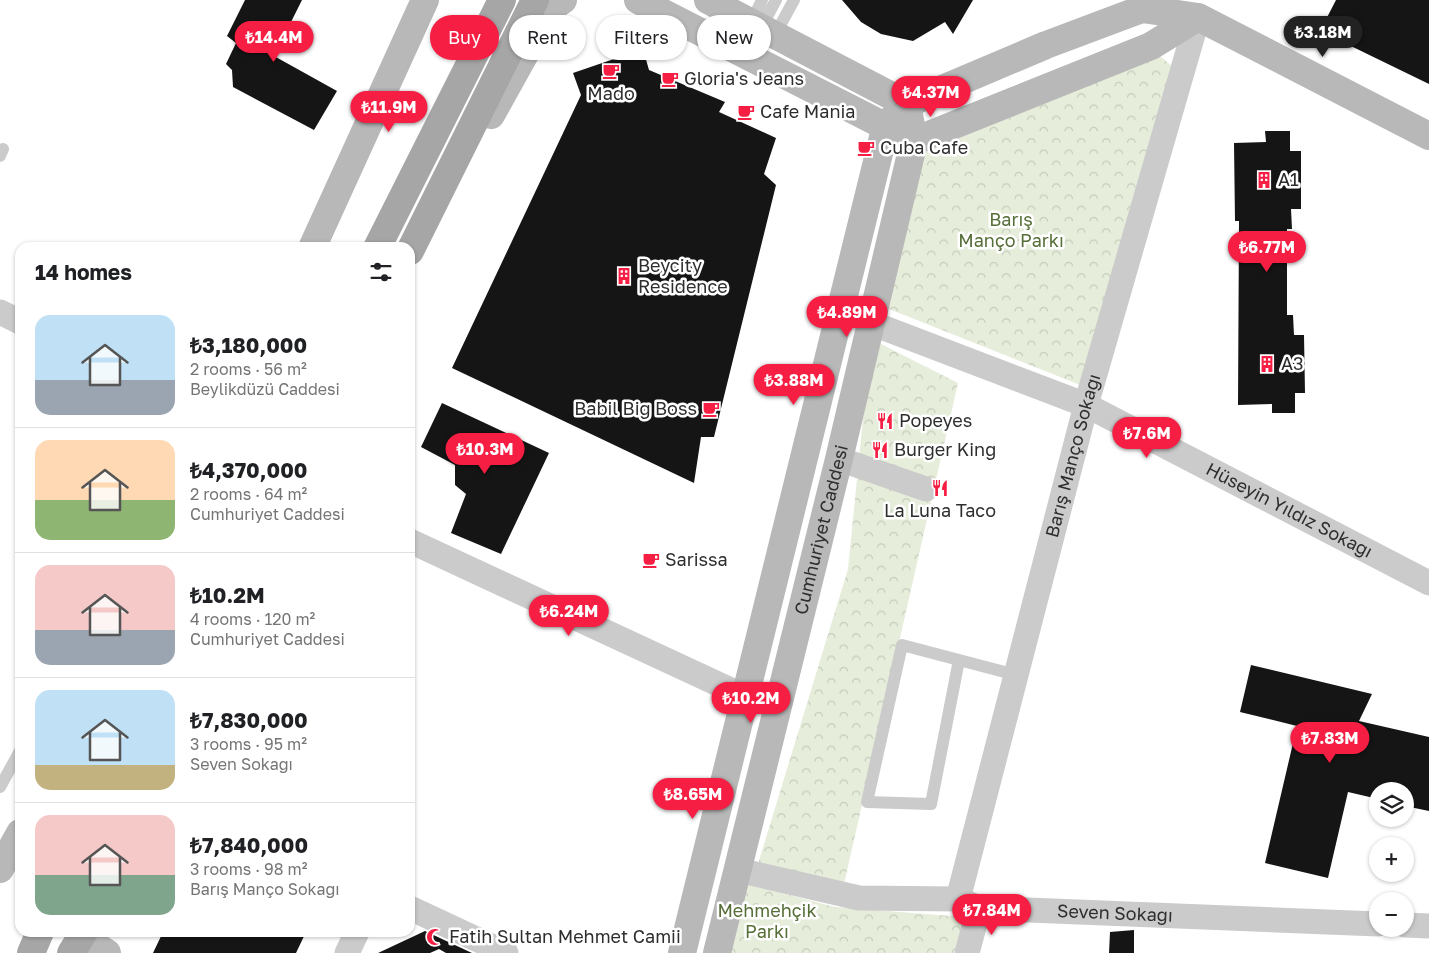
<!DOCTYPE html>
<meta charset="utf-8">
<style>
:root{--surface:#fff;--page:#f6f6f6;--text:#202124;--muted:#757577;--line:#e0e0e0;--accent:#f71e43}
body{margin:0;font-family:"Golos Text",sans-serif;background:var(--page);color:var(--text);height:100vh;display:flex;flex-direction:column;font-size:19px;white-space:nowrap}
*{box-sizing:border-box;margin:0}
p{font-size:16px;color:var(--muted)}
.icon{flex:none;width:28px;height:28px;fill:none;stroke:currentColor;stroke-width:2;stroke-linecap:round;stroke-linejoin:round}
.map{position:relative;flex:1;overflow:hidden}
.drawer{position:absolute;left:15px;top:242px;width:400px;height:695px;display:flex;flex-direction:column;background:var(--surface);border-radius:15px;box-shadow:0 1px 4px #0004}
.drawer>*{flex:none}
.guide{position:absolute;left:430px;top:15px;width:475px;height:45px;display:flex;gap:10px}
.tools{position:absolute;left:1369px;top:782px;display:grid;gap:10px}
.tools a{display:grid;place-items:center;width:45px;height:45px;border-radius:50%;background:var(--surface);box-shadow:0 1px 4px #0004;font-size:25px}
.price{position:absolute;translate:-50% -42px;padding:0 11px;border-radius:18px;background:var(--accent);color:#fff;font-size:16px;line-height:32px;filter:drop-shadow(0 1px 2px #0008)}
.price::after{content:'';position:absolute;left:50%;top:30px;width:15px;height:11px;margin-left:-8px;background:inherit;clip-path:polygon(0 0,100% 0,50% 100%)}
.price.current{background:#222;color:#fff}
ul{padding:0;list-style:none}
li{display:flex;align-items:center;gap:15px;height:125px;padding:0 20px}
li+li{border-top:1px solid var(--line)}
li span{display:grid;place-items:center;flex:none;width:140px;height:100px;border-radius:15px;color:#555}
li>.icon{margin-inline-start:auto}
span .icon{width:60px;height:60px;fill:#fffc;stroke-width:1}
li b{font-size:21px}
h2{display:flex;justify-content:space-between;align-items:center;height:60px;padding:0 20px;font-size:21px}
.chip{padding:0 18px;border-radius:22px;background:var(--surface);box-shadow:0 1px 4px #0004;font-size:18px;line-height:45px}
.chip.current{background:var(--accent);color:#fff}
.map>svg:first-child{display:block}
</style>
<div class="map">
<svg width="1429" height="953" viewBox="0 0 1429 953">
<defs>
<pattern id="park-crowns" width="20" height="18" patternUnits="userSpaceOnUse" patternTransform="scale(1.25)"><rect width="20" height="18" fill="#e6edda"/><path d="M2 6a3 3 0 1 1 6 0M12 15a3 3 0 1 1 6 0" fill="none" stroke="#c6ccbb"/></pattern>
</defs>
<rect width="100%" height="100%" fill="#fff"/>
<path fill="url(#park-crowns)" d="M 1160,56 L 1173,67 L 1083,386 L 874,303 L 920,145 Z
M 871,339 L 958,383 L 844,884 L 758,864 L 848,569 Z
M 744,883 L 835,907 L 965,917 L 954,953 L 726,953 Z"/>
<path fill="#151515" d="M 245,0 L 302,0 L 274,56 L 337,91 L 314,130 L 233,87 L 232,70 L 226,64 L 236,43 L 227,36 Z
M 842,0 L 973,0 L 953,34 L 945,22 L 913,41 L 881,34 L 861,22 Z
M 1336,0 L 1429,0 L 1429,84 L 1320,31 Z
M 643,49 L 649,70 L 725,102 L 719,112 L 776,138 L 764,174 L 776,185 L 714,437 L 701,437 L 694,483 L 452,368 L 581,95 L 573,73 Z
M 1265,131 L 1290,131 L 1290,151 L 1301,151 L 1301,209 L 1291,209 L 1292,229 L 1287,229 L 1287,315 L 1293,315 L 1294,335 L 1304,335 L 1305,393 L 1295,393 L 1295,413 L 1272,413 L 1272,404 L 1238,405 L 1239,221 L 1235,221 L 1234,143 L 1266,142 Z
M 442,403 L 549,453 L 501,554 L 451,533 L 466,494 L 455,485 L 455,465 L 421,447 Z
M 1251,665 L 1372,694 L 1359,721 L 1429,737 L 1429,811 L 1405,806 L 1405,791 L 1378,791 L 1378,799 L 1348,792 L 1328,878 L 1265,863 L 1297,726 L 1240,712 Z
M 1134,930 L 1134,953 L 1109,953 L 1110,932 Z
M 425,931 L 472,953 L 446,953 L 439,949 L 430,953 L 378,953 Z
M 163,932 L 306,932 L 296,953 L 153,953 Z"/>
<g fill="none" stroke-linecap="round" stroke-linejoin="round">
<path stroke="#cbcbcb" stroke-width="12" d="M 751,23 L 762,0
M 761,28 L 776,0
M 775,35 L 794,0
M 0,156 L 3,149
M 959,660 L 931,804 L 867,802 L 902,645 L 1016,675
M 0,787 L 20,751"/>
<g stroke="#cbcbcb" stroke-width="25">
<path d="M 0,312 L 20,322"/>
<path id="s1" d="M 871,323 L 1086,405 L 1429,583"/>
<path d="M 839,459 L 926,489"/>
<path d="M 410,541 L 746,697"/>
<path id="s2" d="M 738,870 L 859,898 L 958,899 L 979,908 L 1378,924"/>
<path id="s3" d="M 958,899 L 1086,405 L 1198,17"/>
<path d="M 410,908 L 506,953"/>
<path d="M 1405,925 L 1429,926"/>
<path d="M 347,953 L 357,932"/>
<path d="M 967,953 L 979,908"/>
</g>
<g stroke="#b8b8b8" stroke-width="28">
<path d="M 638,0 L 914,141 L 1151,46 L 1198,17"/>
<path d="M 708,0 L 907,104"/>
<path d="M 491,115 L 550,9 L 563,0"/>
<path d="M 312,248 L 425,0"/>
<path d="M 0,869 L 20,833"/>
<path d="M 81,936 L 107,953"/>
<path d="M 682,953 L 886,125 L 907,104 L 1046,45 L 1142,9 L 1198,17 L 1429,136"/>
<path id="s4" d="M 717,953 L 839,459 L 914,141 L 907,104"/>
</g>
<path stroke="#a6a6a6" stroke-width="28" d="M 377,248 L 502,0
M 410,251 L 535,0
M 31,953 L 40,932
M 71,953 L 84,932"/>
</g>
<defs>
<g id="cafe-bare" transform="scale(1.35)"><path d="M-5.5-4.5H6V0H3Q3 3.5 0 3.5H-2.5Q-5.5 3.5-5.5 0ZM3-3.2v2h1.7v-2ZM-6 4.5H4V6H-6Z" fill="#f71e43" stroke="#fff" stroke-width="2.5" paint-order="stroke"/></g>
<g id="building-bare" transform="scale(1.35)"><path d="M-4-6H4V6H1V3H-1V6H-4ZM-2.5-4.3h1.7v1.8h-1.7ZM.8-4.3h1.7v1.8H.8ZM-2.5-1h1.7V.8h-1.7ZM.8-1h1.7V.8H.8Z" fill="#f71e43" stroke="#fff" stroke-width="2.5" paint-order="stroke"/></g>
<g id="restaurant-bare" transform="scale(1.35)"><path d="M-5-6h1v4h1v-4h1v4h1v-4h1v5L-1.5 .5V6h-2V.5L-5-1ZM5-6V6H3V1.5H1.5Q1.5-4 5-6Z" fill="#f71e43" stroke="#fff" stroke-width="2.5" paint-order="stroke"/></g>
<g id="mosque-bare" transform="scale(1.35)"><path d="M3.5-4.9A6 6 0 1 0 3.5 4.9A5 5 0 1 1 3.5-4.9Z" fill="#f71e43" stroke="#fff" stroke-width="2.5" paint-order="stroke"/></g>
</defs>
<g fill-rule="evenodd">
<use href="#cafe-bare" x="611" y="71"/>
<use href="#cafe-bare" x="670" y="79"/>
<use href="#cafe-bare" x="746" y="112"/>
<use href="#cafe-bare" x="866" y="148"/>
<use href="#building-bare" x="1264" y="180"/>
<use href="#building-bare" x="624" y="276"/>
<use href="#building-bare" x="1267" y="364"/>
<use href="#cafe-bare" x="711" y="409"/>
<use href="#restaurant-bare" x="885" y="421"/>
<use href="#restaurant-bare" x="880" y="450"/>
<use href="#restaurant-bare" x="940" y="488"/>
<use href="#cafe-bare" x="651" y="560"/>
<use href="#mosque-bare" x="435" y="937"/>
</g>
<g text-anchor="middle" stroke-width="5" stroke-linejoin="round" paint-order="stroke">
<g font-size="18" fill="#2e2e2e" stroke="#fff" text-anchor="start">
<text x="684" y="85">Gloria's Jeans</text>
<text x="611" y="100" text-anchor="middle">Mado</text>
<text x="760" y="118">Cafe Mania</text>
<text x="880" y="154">Cuba Cafe</text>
<text x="1278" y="186">A1</text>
<text x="638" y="272">Beycity<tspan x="638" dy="21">Residence</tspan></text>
<text x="1281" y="370">A3</text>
<text x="697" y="415" text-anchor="end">Babil Big Boss</text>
<text x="899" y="427">Popeyes</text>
<text x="894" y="456">Burger King</text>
<text x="940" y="517" text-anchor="middle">La Luna Taco</text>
<text x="665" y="566">Sarissa</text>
<text x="449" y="943">Fatih Sultan Mehmet Camii</text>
</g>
<g font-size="18" fill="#566e37" stroke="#fff">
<text x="1011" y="226">Barış<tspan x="1011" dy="21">Manço Parkı</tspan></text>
<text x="767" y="917">Mehmehçik<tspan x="767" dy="21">Parkı</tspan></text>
</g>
<g font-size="18" fill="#2e2e2e" stroke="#fff">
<text dy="6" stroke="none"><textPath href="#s3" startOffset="458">Barış Manço Sokağı</textPath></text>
<text dy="6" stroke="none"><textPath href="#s1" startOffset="459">Hüseyin Yıldız Sokağı</textPath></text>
<text dy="6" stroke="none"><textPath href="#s4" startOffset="436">Cumhuriyet Caddesi</textPath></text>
<text dy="6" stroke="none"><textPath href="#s2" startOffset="382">Seven Sokağı</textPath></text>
</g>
</g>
</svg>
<div class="tools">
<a><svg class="icon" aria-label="layers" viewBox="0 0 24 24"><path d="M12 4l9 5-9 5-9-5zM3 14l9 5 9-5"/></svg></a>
<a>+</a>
<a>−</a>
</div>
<b class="price current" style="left:1323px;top:58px">₺3.18M</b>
<b class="price" style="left:274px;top:63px">₺14.4M</b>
<b class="price" style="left:931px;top:118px">₺4.37M</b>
<b class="price" style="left:389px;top:133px">₺11.9M</b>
<b class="price" style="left:1267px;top:273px">₺6.77M</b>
<b class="price" style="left:847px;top:338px">₺4.89M</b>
<b class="price" style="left:794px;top:406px">₺3.88M</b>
<b class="price" style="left:1147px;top:459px">₺7.6M</b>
<b class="price" style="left:485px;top:475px">₺10.3M</b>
<b class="price" style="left:569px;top:637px">₺6.24M</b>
<b class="price" style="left:751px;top:724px">₺10.2M</b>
<b class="price" style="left:1330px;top:764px">₺7.83M</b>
<b class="price" style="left:693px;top:820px">₺8.65M</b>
<b class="price" style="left:992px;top:936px">₺7.84M</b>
<div class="guide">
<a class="chip current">Buy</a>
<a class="chip">Rent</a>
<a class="chip">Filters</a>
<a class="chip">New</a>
</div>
<section class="drawer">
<h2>14 homes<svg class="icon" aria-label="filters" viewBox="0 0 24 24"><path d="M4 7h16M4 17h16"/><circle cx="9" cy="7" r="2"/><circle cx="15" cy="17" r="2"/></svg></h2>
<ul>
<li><span style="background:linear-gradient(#bfe0f5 65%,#9aa5b1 0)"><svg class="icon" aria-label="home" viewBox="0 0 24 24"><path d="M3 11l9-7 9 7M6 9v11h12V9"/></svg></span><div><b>₺3,180,000</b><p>2 rooms · 56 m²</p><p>Beylikdüzü Caddesi</p></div></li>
<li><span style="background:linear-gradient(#ffd9b3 60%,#8fb573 0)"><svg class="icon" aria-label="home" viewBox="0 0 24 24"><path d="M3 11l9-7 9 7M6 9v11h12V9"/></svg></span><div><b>₺4,370,000</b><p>2 rooms · 64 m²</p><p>Cumhuriyet Caddesi</p></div></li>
<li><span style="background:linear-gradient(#f6c9c9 65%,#9aa5b1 0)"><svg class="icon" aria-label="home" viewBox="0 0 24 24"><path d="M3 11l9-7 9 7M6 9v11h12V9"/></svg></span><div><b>₺10.2M</b><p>4 rooms · 120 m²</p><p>Cumhuriyet Caddesi</p></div></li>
<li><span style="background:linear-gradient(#bfe0f5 75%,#c2b280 0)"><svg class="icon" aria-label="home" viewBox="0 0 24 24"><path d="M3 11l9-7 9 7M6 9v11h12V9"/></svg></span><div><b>₺7,830,000</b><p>3 rooms · 95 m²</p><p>Seven Sokağı</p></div></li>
<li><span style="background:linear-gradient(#f6c9c9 60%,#7fa58c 0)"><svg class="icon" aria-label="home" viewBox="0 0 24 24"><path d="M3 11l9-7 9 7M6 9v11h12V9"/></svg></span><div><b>₺7,840,000</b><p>3 rooms · 98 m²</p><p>Barış Manço Sokağı</p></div></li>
</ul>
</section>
</div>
